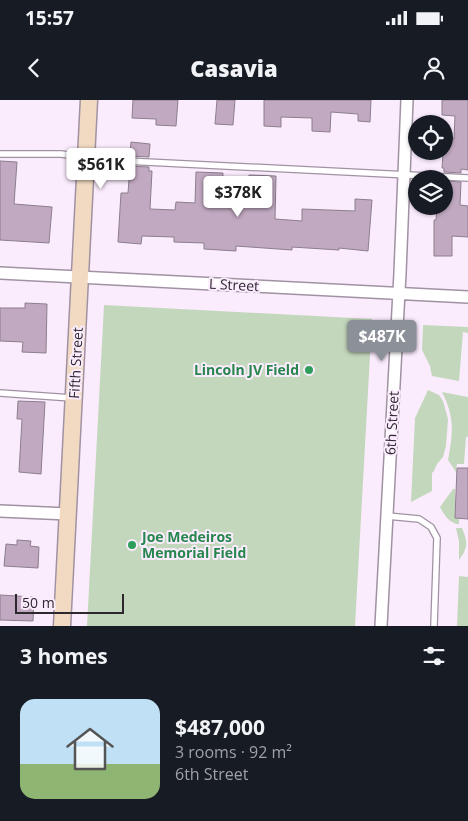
<!DOCTYPE html>
<meta charset="utf-8">
<style>
:root{--surface:#171b24;--page:#20242c;--text:#f1f3f6;--muted:#9ea1a6;--accent:#8c9099}
body{margin:0;font-family:"Open Sans",sans-serif;background:var(--page);color:var(--text);height:100vh;display:flex;flex-direction:column;font-size:19px;white-space:nowrap}
*{box-sizing:border-box;margin:0}
p{font-size:16px;color:var(--muted)}
.icon{flex:none;width:28px;height:28px;fill:none;stroke:currentColor;stroke-width:2;stroke-linecap:round;stroke-linejoin:round}
.map{position:relative;height:526px;overflow:hidden}
.sheet{display:flex;flex-direction:column;background:var(--surface);flex:1}
.sheet>*{flex:none}
.buttons{position:absolute;left:408px;top:15px;display:grid;gap:10px}
.buttons a{display:grid;place-items:center;width:45px;height:45px;border-radius:50%;background:var(--surface);box-shadow:0 1px 4px #0004;font-size:25px}
.scale{position:absolute;left:15px;bottom:12px;width:109px;box-sizing:border-box;padding-left:5px;border:2px solid #2d282e;border-top:0;font-size:14px;line-height:18px;white-space:nowrap;color:#2d282e;-webkit-text-stroke:4px #fbecfd;paint-order:stroke}
.price{position:absolute;translate:-50% -42px;padding:0 11px;border-radius:5px;background:#fff;color:#222;font-size:16px;line-height:32px;filter:drop-shadow(0 1px 2px #0008)}
.price::after{content:'';position:absolute;left:50%;top:30px;width:15px;height:11px;margin-left:-8px;background:inherit;clip-path:polygon(0 0,100% 0,50% 100%)}
.price.current{background:var(--accent);color:#fff}
ul{padding:0;list-style:none}
li{display:flex;align-items:center;gap:15px;height:125px;padding:0 20px}
li span{display:grid;place-items:center;flex:none;width:140px;height:100px;border-radius:15px;color:#555}
li>.icon{margin-inline-start:auto}
span .icon{width:60px;height:60px;fill:#fffc;stroke-width:1}
li b{font-size:21px}
h2{display:flex;justify-content:space-between;align-items:center;height:60px;padding:0 20px;font-size:21px}
.status{display:flex;justify-content:space-between;align-items:center;height:35px;padding:0 25px;background:var(--surface);direction:ltr}
.status svg{height:14px;fill:currentColor}
header{display:flex;justify-content:space-between;align-items:center;height:65px;padding:0 20px;background:var(--surface);font-size:22px;font-weight:800}
.map>svg:first-child{display:block}
</style>
<div class="status"><b>15:57</b><svg viewBox="0 0 49 12"><path d="M0 12V9h3v3zM5 12V6h3v6zM10 12V3h3v9zM15 12V0h3v12zM26 1h20v11H26zM47 4h2v5h-2z"/></svg></div>
<header><svg class="icon" aria-label="back" viewBox="0 0 24 24"><path d="M15 5l-7 7 7 7"/></svg>Casavia<svg class="icon" aria-label="person" viewBox="0 0 24 24"><circle cx="12" cy="8" r="4"/><path d="M4 21q1-7 8-7t8 7"/></svg></header>
<div class="map">
<svg width="468" height="526" viewBox="0 0 468 526">
<rect width="100%" height="100%" fill="#fbecfd"/>
<path fill="#c3d7bc" d="M 104,205 L 372,219 L 355,526 L 87,526 Z
M 423,225 L 468,227 L 468,233 L 463,232 L 459,281 L 432,276 L 430,266 L 422,250 Z
M 428,290 L 439,295 L 443,301 L 448,319 L 446,346 L 443,357 L 437,364 L 434,371 L 432,373 L 432,391 L 411,402 L 415,318 Z
M 442,292 L 468,297 L 468,337 L 466,337 L 464,364 L 457,364 L 456,372 L 448,360 C 453,332 455,318 442,292 Z
M 453,389 L 455,389 L 455,418 L 459,419 L 459,424 C 450,424 444,415 440,407 Z
M 456,428 L 462,428 C 468,442 468,448 459,460 L 459,441 Z
M 459,476 L 468,477 L 468,526 L 457,526 Z"/>
<path fill="#c1a9c2" stroke="#8c7e8d" d="M 133,0 L 178,0 L 176,26 L 156,25 L 156,19 L 132,18 Z
M 217,0 L 235,0 L 233,25 L 215,24 Z
M 264,0 L 371,0 L 370,22 L 358,21 L 358,14 L 331,12 L 330,32 L 312,31 L 312,18 L 281,17 L 281,27 L 264,26 Z
M 442,0 L 468,0 L 468,70 L 461,69 L 461,73 L 444,72 L 444,68 L 442,68 L 444,39 L 454,39 L 455,16 L 442,15 Z
M 131,42 L 150,44 L 149,57 L 130,56 Z
M 0,61 L 17,62 L 14,104 L 52,107 L 49,143 L 0,140 Z
M 130,66 L 149,67 L 149,71 L 152,71 L 150,109 L 175,110 L 176,102 L 195,103 L 196,72 L 223,73 L 222,100 L 248,101 L 249,75 L 276,76 L 275,119 L 302,121 L 302,109 L 355,111 L 355,99 L 372,100 L 368,151 L 339,148 L 339,150 L 292,147 L 292,150 L 236,146 L 236,151 L 204,149 L 204,143 L 174,142 L 174,137 L 142,136 L 141,144 L 118,142 L 121,93 L 128,93 Z
M 444,81 L 461,82 L 460,105 L 468,106 L 468,137 L 452,136 L 452,156 L 434,156 L 434,120 L 436,120 L 437,106 L 444,106 Z
M 25,203 L 47,204 L 46,253 L 22,252 L 23,242 L 0,241 L 0,208 L 25,208 Z
M 18,301 L 45,302 L 41,374 L 19,372 L 22,319 L 17,319 Z
M 457,368 L 468,368 L 468,419 L 455,418 Z
M 17,440 L 31,441 L 30,446 L 39,447 L 38,468 L 4,466 L 6,444 L 17,445 Z
M 0,495 L 34,497 L 33,521 L 0,520 Z"/>
<g fill="none" stroke-linecap="round" stroke-linejoin="round">
<g stroke="#a092a2" stroke-width="8">
<path id="lane" d="M 0,54 L 61,54 L 106,60 L 468,78
M 0,293 L 72,298
M 387,416 L 419,419 L 431,427 L 437,438 L 434,526"/>
</g>
<g stroke="#a092a2" stroke-width="14">
<path id="street" d="M 0,173 L 468,197
M 0,411 L 68,414
M 381,526 L 400,173 L 407,0"/>
</g>
<g stroke="#a092a2" stroke-width="19">
<path id="secondary" d="M 62,526 L 89,0"/>
</g>
<use href="#lane" stroke="#fff" stroke-width="5.5"/>
<use href="#street" stroke="#fff" stroke-width="11"/>
<use href="#secondary" stroke="#f2dac2" stroke-width="16"/>
</g>
<g fill="#2e9e5b" stroke="#fbecfd" stroke-width="2">
<circle cx="309" cy="270" r="5"/>
<circle cx="132" cy="445" r="5"/>
</g>
<g text-anchor="middle" stroke-width="4" stroke-linejoin="round" paint-order="stroke">
<g font-size="14" fill="#2d282e" stroke="#fbecfd">
<text transform="translate(234 185) rotate(3)" y="5">L Street</text>
<text transform="translate(76 263) rotate(-87)" y="5">Fifth Street</text>
<text transform="translate(392 323) rotate(-87)" y="5">6th Street</text>
</g>
<g font-size="14" font-weight="bold" fill="#27864d" stroke="#fbecfd" text-anchor="end">
<text x="299" y="275">Lincoln JV Field</text>
<text x="142" y="442" text-anchor="start">Joe Medeiros<tspan x="142" dy="16">Memorial Field</tspan></text>
</g>
</g>
</svg>
<div class="buttons">
<a><svg class="icon" aria-label="locate" viewBox="0 0 24 24"><circle cx="12" cy="12" r="6"/><path d="M12 2v4M12 18v4M2 12h4M18 12h4"/></svg></a>
<a><svg class="icon" aria-label="layers" viewBox="0 0 24 24"><path d="M12 4l9 5-9 5-9-5zM3 14l9 5 9-5"/></svg></a>
</div>
<div class="scale">50 m</div>
<b class="price" style="left:101px;top:90px">$561K</b>
<b class="price" style="left:238px;top:118px">$378K</b>
<b class="price current" style="left:382px;top:262px">$487K</b>
</div>
<section class="sheet">
<h2>3 homes<svg class="icon" aria-label="filters" viewBox="0 0 24 24"><path d="M4 7h16M4 17h16"/><circle cx="9" cy="7" r="2"/><circle cx="15" cy="17" r="2"/></svg></h2>
<ul>
<li><span style="background:linear-gradient(#bfe0f5 65%,#8fb573 0)"><svg class="icon" aria-label="home" viewBox="0 0 24 24"><path d="M3 11l9-7 9 7M6 9v11h12V9"/></svg></span><div><b>$487,000</b><p>3 rooms · 92 m²</p><p>6th Street</p></div></li>
</ul>
</section>
